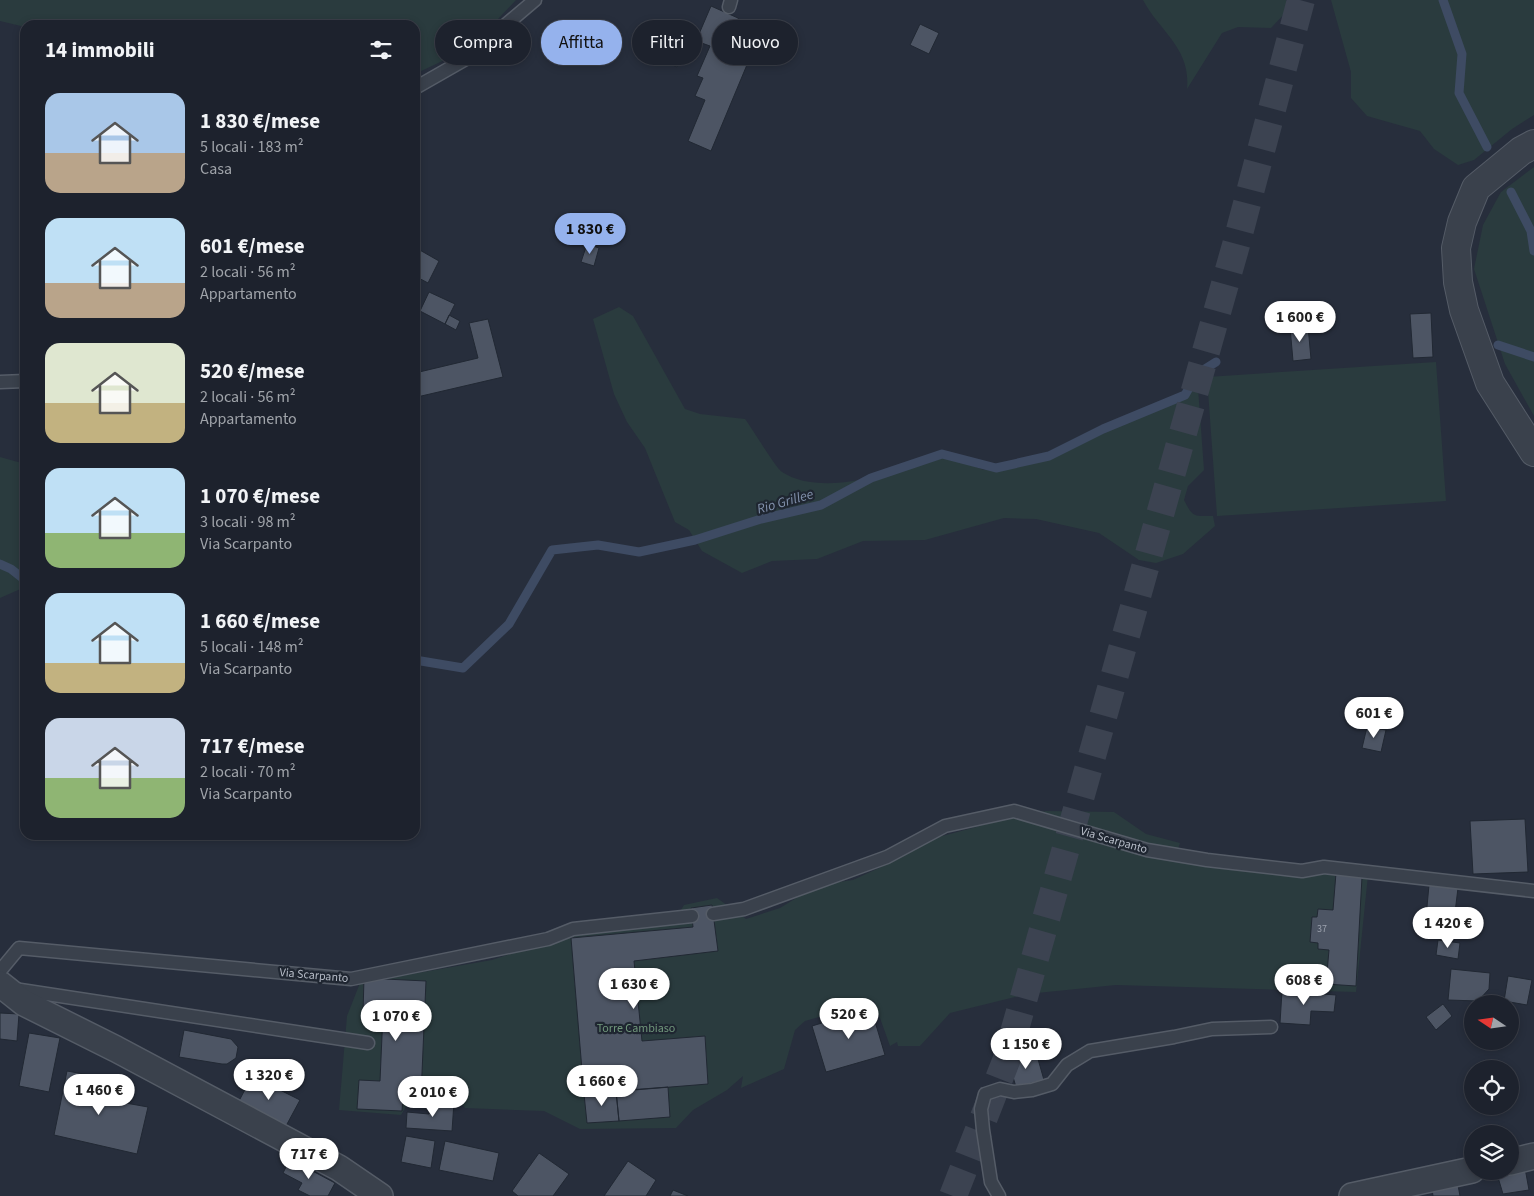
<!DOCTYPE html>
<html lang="it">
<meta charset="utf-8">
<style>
:root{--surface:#1d222d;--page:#2a2f39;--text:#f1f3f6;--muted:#a0a4aa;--line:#3b3f49;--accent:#95b2ed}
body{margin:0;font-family:"Source Sans 3",sans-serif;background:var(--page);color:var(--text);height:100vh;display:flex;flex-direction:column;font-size:19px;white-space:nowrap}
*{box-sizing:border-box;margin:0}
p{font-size:16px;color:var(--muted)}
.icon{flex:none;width:28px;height:28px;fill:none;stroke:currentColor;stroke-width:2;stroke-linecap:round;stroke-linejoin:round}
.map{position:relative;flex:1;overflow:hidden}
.details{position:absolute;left:20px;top:20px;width:400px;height:820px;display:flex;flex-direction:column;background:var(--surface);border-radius:15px;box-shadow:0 2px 8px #0003,0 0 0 1px var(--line)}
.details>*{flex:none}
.banner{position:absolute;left:435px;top:20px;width:475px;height:45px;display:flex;gap:10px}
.needle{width:32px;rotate:283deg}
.tools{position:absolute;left:1464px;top:995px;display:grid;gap:10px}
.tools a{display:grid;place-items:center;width:55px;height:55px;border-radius:50%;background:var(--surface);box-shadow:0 2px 8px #0003,0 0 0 1px var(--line);font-size:25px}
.price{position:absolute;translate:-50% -42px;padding:0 11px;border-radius:18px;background:#fff;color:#222;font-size:16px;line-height:32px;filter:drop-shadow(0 1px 2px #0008)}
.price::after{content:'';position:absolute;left:50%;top:30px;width:15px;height:11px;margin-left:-8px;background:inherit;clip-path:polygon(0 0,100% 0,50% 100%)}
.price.on{background:var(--accent);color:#111}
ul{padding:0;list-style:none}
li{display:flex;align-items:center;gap:15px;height:125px;padding:0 25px}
li span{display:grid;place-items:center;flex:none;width:140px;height:100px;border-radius:15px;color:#555}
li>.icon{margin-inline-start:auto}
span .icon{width:60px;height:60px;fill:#fffc;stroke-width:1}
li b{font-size:21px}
h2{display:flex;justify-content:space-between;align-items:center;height:60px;padding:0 25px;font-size:21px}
.tag{padding:0 18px;border-radius:22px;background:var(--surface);box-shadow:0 2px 8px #0003,0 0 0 1px var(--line);font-size:18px;line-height:45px}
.tag.on{background:var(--accent);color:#111}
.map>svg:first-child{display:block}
</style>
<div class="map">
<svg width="1534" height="1196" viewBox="0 0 1534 1196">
<rect width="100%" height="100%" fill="#272e3c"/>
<path fill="#2a3b3e" d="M 0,0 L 516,0 L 498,19 L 459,53 L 415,74 L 415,25 L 25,25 L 25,27 L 0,21 Z
M 1143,0 L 1286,0 L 1287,11 L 1271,28 L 1238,27 L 1222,33 L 1187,89 C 1191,48 1160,32 1143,0 Z
M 1331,0 L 1534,0 L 1534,115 L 1512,129 L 1474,160 L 1458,165 L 1434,149 L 1420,131 L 1367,116 L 1351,98 L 1351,72 Z
M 1534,167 L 1534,416 L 1505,364 L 1474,269 L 1483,225 L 1496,201 L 1501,192 Z
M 619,307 L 633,316 L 685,409 L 700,414 L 745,419 C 752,428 775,467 782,472 C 824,499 900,471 942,454 L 984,470 L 1049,456 L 1103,429 L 1185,395 L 1197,374 L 1204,470 L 1188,486 L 1184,500 C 1193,518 1194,516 1213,516 L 1215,526 L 1183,554 L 1156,563 L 1139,560 L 1099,533 L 1036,519 L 1004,518 L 925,540 L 863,541 L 817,559 L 772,561 L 742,573 L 702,551 L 689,530 L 675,522 L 645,448 L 627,422 L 614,394 L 593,319 Z
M 1436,362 L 1446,501 L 1217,516 L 1207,377 Z
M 0,457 L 25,464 L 25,587 L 0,598 Z
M 1046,811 L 1114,812 L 1146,834 L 1180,843 L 1176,855 L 1368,875 L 1356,992 L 1116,985 L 1027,994 L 950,1013 L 920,1046 L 898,1046 L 897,1042 L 890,1046 L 874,1001 L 805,1021 L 795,1030 L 784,1069 L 741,1088 L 743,1076 L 727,1090 L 693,1110 L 676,1128 L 580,1129 L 544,1111 L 465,1108 L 457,1098 L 432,1098 L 407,1105 L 401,1115 L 339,1110 L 347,1016 L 360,983 L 492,960 L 561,937 L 673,923 L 684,905 L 717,898 L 746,919 L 780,908 L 811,889 L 824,884 L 853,880 L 879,868 L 935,838 L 1006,819 Z"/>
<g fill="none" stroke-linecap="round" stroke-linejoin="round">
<path stroke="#3e4b63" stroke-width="9" d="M 1443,0 L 1462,54 L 1459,93 L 1487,147
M 1511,192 L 1531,231 L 1534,251
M 1498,345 L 1534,357
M 0,564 L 11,569 L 25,580
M 415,660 L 463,668 L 509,624 L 552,550 L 598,545 L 639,552 L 695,540 L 761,519 L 821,505 L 871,478 L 942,454 L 996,468 L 1049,456 L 1103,429 L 1185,395 L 1197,374 L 1216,362"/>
</g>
<path fill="#4d5564" stroke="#212833" d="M 711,6 L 738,18 L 745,30 L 759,36 L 711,151 L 688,141 L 705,100 L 695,96 L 703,78 L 697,76 L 710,46 L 696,41 Z
M 920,24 L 939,33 L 929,54 L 910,45 Z
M 662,32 L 687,44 L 677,67 L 652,56 Z
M 587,244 L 599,248 L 594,266 L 581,262 Z
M 418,249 L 439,261 L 428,283 L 415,276 L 415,254 Z
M 429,292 L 455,304 L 445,324 L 420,311 Z
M 1431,313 L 1433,357 L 1413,358 L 1410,314 Z
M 449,315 L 460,321 L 456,330 L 445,324 Z
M 488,319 L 503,377 L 417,397 L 415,373 L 478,358 L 469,323 Z
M 1308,326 L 1311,359 L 1293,361 L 1290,327 Z
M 1367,727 L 1386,730 L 1381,752 L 1362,748 Z
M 1525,819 L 1528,872 L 1473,874 L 1470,821 Z
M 1336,873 L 1362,877 L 1356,986 L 1326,984 L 1329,950 L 1318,949 L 1318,943 L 1310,942 L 1312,917 L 1317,917 L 1318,909 L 1333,910 Z
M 1429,885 L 1458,888 L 1453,929 L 1425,928 Z
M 712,905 L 718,951 L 634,961 L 642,1041 L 705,1036 L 708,1084 L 584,1094 L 571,938 L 693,927 L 691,908 Z
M 1438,940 L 1460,943 L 1458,959 L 1436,955 Z
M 1451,969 L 1490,973 L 1489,989 L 1478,1001 L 1448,1000 Z
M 1508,976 L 1532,980 L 1527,1005 L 1504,1001 Z
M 364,978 L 426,981 L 421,1096 L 403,1095 L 402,1111 L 357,1109 L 359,1080 L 380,1081 L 383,1013 L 363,1013 Z
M 1282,991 L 1336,995 L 1334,1012 L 1311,1011 L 1310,1025 L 1280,1023 Z
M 1443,1004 L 1452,1016 L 1436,1030 L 1426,1017 Z
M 871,1008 L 885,1055 L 826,1072 L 812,1026 Z
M 0,1013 L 19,1014 L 17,1041 L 0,1039 Z
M 184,1030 L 231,1039 L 238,1047 L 236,1058 L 227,1064 L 222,1064 L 179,1057 Z
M 29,1033 L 60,1038 L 49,1092 L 19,1086 Z
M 1036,1052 L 1044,1080 L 1016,1087 L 1008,1060 Z
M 67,1071 L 95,1076 L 92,1087 L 122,1093 L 120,1102 L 148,1107 L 137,1154 L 54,1135 Z
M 252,1076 L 300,1100 L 286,1126 L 239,1101 Z
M 668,1087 L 670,1117 L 619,1121 L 616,1091 Z
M 616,1091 L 619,1121 L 587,1123 L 584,1094 Z
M 430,1102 L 454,1102 L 452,1131 L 406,1128 L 407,1112 L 429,1114 Z
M 406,1136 L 435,1141 L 431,1168 L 401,1162 Z
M 445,1141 L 499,1153 L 493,1181 L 439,1170 Z
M 539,1153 L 569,1174 L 553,1196 L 518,1196 L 512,1191 Z
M 290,1159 L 335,1183 L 328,1196 L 310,1196 L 298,1190 L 302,1183 L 283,1173 Z
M 628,1161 L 656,1180 L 646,1196 L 604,1196 Z
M 1525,1168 L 1529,1190 L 1503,1194 L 1497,1174 Z
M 1458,1185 L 1460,1196 L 1433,1196 L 1432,1189 Z
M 673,1190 L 688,1196 L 670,1196 Z"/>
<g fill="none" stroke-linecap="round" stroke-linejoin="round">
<path stroke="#3c4351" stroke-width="28" stroke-dasharray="28 14" stroke-linecap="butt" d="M 953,1196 L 1006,1061 L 1236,245 L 1301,0"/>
<g stroke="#555c67" stroke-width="15">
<path id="service" d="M 729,7 L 731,0
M 415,88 L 464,60 L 535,0
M 0,382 L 25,381
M 713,914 L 744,909 L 887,857 L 945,826 L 1014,811 L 1147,850 L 1207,860 L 1302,871 L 1324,867 L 1534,891
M 0,971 L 19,948 L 351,979 L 548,939 L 573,929 L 692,916
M 14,989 L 368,1043
M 999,1196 L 991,1182 L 983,1130 L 981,1109 L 985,1094 L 1000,1089 L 1014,1092 L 1032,1090 L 1052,1084 L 1067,1065 L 1090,1051 L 1174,1037 L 1212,1029 L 1271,1027"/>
</g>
<g stroke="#555c67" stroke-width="28">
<path id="minor" d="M 0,984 L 24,1003 L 116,1049 L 339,1168 L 380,1196
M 1510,1162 L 1534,1156
M 1352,1196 L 1472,1170"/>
</g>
<g stroke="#555c67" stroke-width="30">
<path id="tertiary" d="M 1534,144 L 1521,151 L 1476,188 L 1462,222 L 1456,248 L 1458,282 L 1464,310 L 1490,383 L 1534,452"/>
</g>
<use href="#service" stroke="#3a414c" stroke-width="12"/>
<use href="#minor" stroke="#3a414c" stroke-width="25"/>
<use href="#tertiary" stroke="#3a414c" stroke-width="28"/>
</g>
<g text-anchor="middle" stroke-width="4.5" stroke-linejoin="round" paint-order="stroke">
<g font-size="10" fill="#9ca2ae">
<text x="1322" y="932">37</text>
</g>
<g font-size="12" fill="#b6bcc7" stroke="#1f2631">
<text transform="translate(1114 840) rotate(16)" y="4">Via Scarpanto</text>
<text transform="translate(314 975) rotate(5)" y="4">Via Scarpanto</text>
</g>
<g font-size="12" fill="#70967b" stroke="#1f2631">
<text x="636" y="1032">Torre Cambiaso</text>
</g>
<g font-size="14" font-style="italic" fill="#8190ab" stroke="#1f2631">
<text transform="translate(785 501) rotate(-16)" y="5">Rio Grillee</text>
</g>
</g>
</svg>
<div class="tools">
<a><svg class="needle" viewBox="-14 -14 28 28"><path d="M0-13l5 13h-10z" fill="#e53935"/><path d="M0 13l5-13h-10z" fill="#a0a4aa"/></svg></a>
<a><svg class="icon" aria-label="locate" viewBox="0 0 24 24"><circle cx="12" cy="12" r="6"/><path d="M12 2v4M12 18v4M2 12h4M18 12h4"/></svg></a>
<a><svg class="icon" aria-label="layers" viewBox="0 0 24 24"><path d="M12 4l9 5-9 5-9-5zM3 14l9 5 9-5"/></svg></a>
</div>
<b class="price on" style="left:590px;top:255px">1 830 €</b>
<b class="price" style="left:1300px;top:343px">1 600 €</b>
<b class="price" style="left:1374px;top:739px">601 €</b>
<b class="price" style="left:1448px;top:949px">1 420 €</b>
<b class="price" style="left:1304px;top:1006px">608 €</b>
<b class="price" style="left:634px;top:1010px">1 630 €</b>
<b class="price" style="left:849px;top:1040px">520 €</b>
<b class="price" style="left:396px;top:1042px">1 070 €</b>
<b class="price" style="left:1026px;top:1070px">1 150 €</b>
<b class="price" style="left:269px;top:1101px">1 320 €</b>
<b class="price" style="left:602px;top:1107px">1 660 €</b>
<b class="price" style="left:99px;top:1116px">1 460 €</b>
<b class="price" style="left:433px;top:1118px">2 010 €</b>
<b class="price" style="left:309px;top:1180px">717 €</b>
<div class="banner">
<a class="tag">Compra</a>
<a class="tag on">Affitta</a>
<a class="tag">Filtri</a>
<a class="tag">Nuovo</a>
</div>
<section class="details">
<h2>14 immobili<svg class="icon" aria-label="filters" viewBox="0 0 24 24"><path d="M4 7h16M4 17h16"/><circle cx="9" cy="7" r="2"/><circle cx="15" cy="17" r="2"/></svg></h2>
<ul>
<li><span style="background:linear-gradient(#a9c7e8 60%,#b9a48a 0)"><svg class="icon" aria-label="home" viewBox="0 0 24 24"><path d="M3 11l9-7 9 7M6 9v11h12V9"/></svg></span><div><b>1 830 €/mese</b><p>5 locali · 183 m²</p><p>Casa</p></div></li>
<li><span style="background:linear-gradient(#bfe0f5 65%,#b9a48a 0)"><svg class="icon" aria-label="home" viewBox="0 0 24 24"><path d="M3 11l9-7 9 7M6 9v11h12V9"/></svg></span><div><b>601 €/mese</b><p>2 locali · 56 m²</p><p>Appartamento</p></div></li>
<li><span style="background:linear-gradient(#dfe7d0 60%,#c2b280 0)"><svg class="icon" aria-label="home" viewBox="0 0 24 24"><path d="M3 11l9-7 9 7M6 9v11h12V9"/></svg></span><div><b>520 €/mese</b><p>2 locali · 56 m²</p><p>Appartamento</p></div></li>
<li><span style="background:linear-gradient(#bfe0f5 65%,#8fb573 0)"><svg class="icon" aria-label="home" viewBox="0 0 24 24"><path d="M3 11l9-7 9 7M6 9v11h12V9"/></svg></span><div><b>1 070 €/mese</b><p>3 locali · 98 m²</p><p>Via Scarpanto</p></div></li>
<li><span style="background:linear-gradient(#bfe0f5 70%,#c2b280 0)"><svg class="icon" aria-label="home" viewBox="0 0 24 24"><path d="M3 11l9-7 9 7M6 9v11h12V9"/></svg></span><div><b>1 660 €/mese</b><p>5 locali · 148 m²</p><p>Via Scarpanto</p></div></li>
<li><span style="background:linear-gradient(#c9d6e8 60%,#8fb573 0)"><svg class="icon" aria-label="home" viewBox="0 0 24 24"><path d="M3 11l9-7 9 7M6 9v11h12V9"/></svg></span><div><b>717 €/mese</b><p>2 locali · 70 m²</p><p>Via Scarpanto</p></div></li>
</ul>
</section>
</div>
